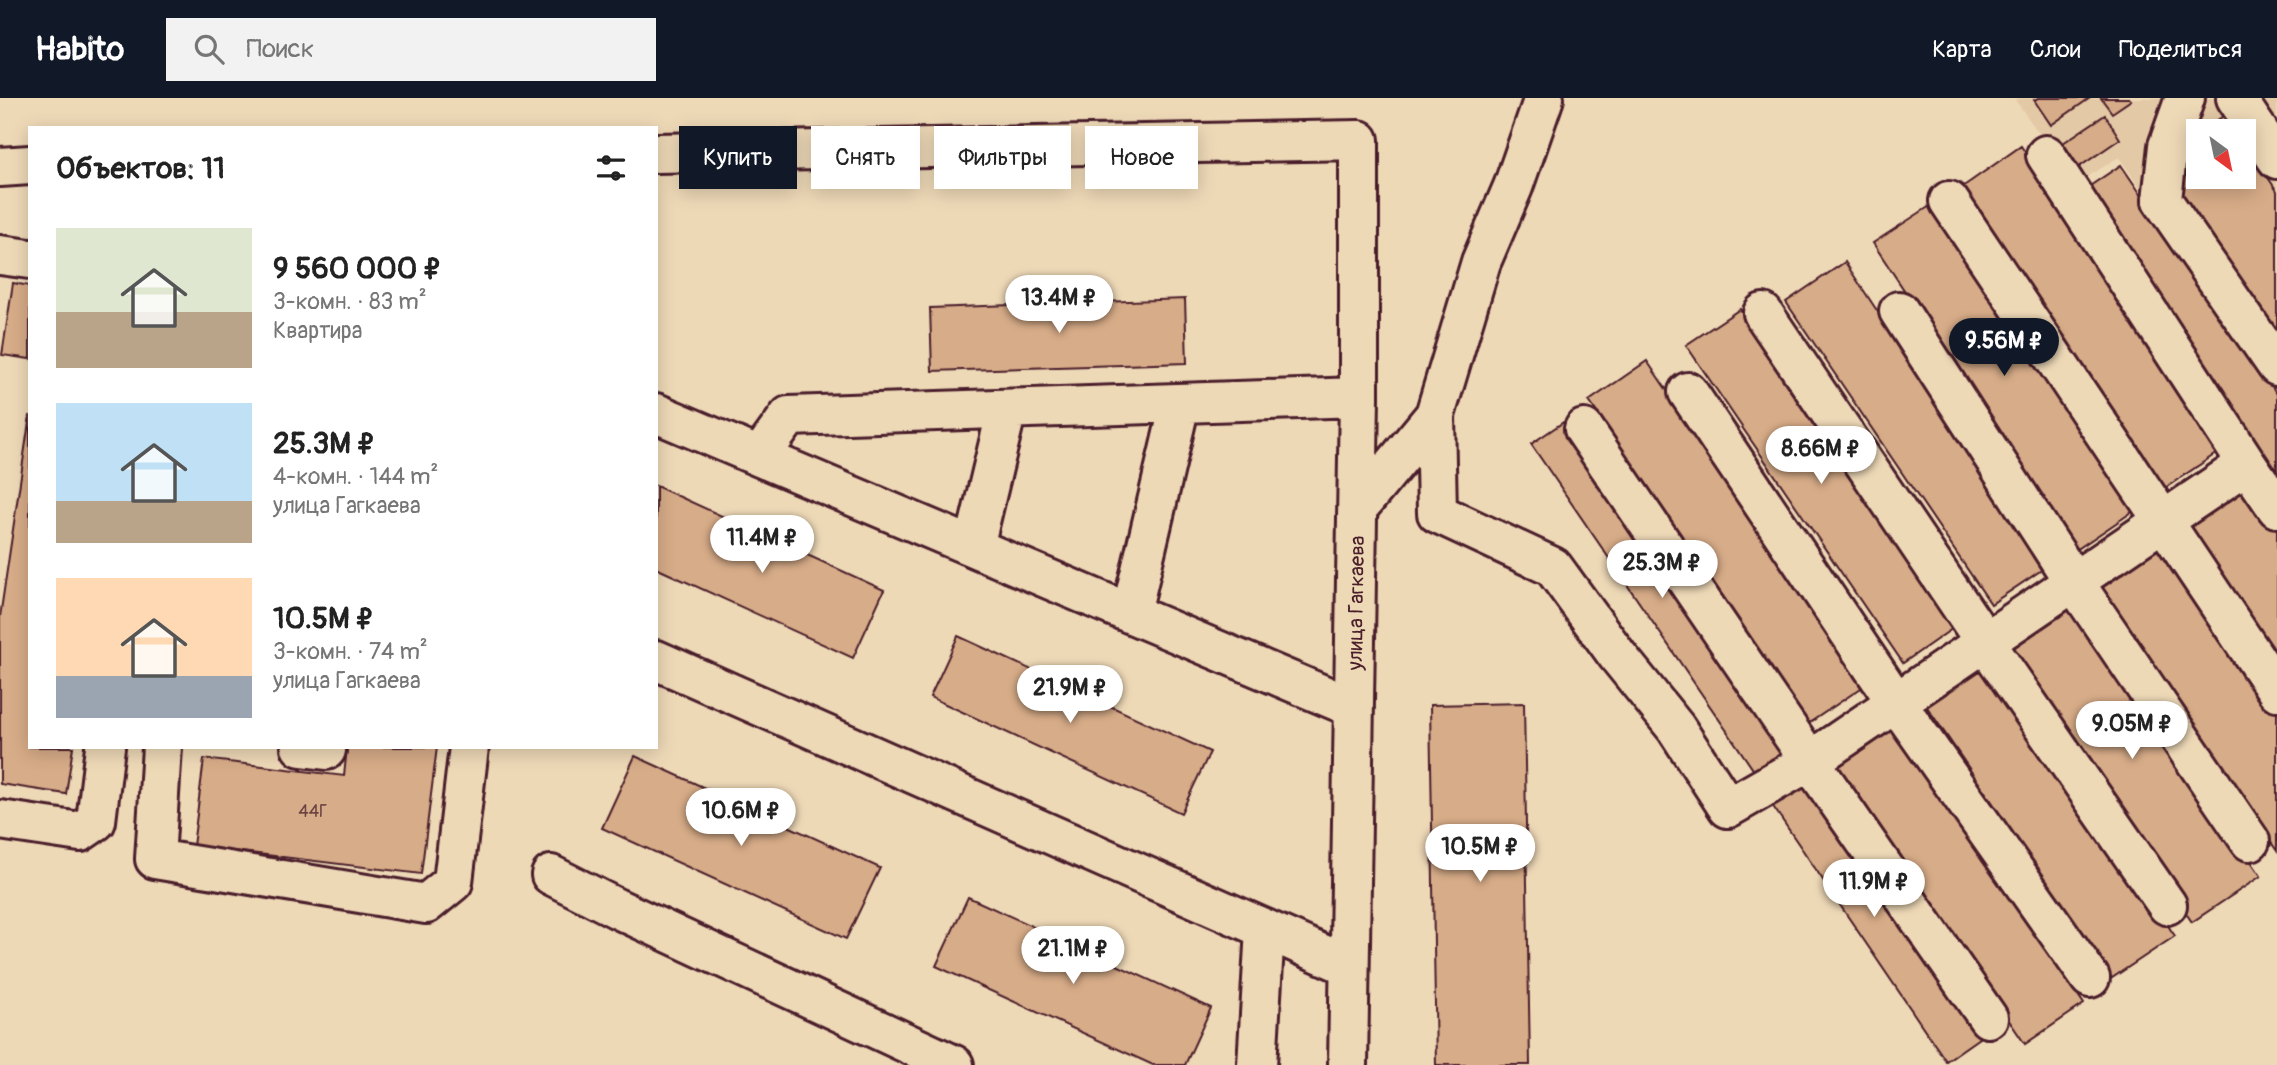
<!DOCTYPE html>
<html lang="ru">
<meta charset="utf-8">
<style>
:root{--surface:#fff;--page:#f2f2f2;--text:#222;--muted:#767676;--accent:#111827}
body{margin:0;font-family:Pangolin,sans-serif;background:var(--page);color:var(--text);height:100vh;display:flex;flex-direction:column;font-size:26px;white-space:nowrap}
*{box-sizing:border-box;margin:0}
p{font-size:23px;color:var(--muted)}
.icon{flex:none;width:38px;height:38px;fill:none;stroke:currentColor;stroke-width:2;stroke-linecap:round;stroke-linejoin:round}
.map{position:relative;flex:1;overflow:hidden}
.details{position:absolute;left:28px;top:28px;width:630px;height:623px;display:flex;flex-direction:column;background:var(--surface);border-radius:0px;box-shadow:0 4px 18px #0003}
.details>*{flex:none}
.banner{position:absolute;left:679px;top:28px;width:665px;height:63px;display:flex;gap:14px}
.needle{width:46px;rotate:147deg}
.buttons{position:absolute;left:2186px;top:21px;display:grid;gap:14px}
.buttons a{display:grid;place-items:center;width:70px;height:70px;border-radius:0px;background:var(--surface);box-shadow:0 4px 18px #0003;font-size:35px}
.price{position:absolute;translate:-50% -60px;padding:0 16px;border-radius:24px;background:#fff;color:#222;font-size:23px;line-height:46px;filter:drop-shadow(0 2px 4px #0008)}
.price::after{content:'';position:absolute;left:50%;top:42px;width:21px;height:16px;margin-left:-10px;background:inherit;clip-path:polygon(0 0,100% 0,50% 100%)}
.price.active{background:var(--accent);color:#fff}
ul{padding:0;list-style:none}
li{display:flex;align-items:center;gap:21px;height:175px;padding:0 28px}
li span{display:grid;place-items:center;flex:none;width:196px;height:140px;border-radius:0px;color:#555}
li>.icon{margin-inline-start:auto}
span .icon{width:84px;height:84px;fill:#fffc;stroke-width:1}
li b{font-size:30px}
h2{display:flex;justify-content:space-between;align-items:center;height:84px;padding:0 28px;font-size:30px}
.pill{padding:0 24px;border-radius:0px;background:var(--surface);box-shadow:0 4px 18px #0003;font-size:24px;line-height:63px}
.pill.active{background:var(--accent);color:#fff}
header{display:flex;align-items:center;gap:42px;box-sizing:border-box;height:98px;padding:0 35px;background:var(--accent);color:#fff}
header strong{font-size:33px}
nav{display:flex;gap:38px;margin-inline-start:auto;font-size:24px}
.search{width:490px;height:63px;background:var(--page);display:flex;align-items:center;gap:18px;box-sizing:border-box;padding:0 24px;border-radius:0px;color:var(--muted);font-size:26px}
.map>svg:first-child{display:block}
</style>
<header>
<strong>Habito</strong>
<div class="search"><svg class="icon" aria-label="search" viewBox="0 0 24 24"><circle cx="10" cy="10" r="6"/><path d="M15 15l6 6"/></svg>Поиск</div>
<nav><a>Карта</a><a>Слои</a><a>Поделиться</a></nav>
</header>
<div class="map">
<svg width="2277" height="967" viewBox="0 0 2277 967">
<rect width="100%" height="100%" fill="#eed9b7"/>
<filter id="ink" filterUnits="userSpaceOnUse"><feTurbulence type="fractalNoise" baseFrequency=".0143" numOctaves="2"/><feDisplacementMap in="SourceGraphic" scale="14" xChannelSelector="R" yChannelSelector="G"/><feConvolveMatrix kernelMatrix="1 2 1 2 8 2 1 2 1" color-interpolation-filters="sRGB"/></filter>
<g filter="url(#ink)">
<path fill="#e4c9a6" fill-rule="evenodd" d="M 2018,0 L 2277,0 L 2277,288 L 2119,59 L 2076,86 L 2015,2 ZM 2198,33 L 2244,33 L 2244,79 L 2198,79 Z"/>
<path fill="#d7ac88" stroke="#4a1f2b" stroke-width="2" d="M 2038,0 L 2090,0 L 2051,27 L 2034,2 Z
M 2101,0 L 2129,0 L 2131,2 L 2112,15 Z
M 2105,17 L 2120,41 L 2079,69 L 2063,45 Z
M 2225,17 L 2236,33 L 2200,33 Z
M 2198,35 L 2198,79 L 2244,79 L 2244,44 L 2277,93 L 2277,237 L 2182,99 L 2179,76 L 2194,64 L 2181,45 Z
M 2021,48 L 2226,349 L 2165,390 L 1961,90 Z
M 2121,67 L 2277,296 L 2277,375 L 2084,92 Z
M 1930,108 L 2135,412 L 2076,452 L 1873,145 Z
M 1845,164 L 2046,469 L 1991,506 L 1786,204 Z
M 13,185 L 30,188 L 30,261 L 2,257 Z
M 1185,201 L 1187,265 L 932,273 L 930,210 Z
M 1740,211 L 1956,528 L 1903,565 L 1686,247 Z
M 1647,263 L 1867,586 L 1809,625 L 1589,303 Z
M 30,317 L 30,649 L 73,649 L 66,696 L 0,686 L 0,519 Z
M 1565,323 L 1793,657 L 1759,680 L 1531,346 Z
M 2248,385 L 2277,428 L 2277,567 L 2183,430 Z
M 656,388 L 884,492 L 853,560 L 656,470 Z
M 2159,441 L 2277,614 L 2277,753 L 2094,485 Z
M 2073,501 L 2261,778 L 2192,824 L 2004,548 Z
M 958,538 L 1210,654 L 1181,715 L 930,599 Z
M 1985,560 L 2175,838 L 2112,880 L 1923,603 Z
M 1524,605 L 1530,967 L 1436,967 L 1430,607 Z
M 1888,619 L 2084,906 L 2025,946 L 1830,659 Z
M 347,649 L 437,649 L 421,776 L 193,748 L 204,661 L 344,678 Z
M 635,658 L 880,770 L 846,841 L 602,730 Z
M 1801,679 L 1979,940 L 1946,963 L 1768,701 Z
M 968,799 L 1211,910 L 1185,967 L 1153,967 L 936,868 Z"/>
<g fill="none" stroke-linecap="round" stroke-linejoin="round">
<g stroke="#4a1f2b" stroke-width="44">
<path id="minor" d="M 1544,0 L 1513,89 L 1481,164 L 1435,317 L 1437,415 L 1553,469 L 1617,557 L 1676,630 L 1728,710 L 1810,663 L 2247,366 L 2277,410
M 2185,0 L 2168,48 L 2162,102 L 2277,268
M 2236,0 L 2277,61
M 656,55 L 1359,42 L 1359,299 L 1348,967
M 2046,57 L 2247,366
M 0,69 L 30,67
M 1949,103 L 2277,593
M 0,157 L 30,161
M 1899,213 L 2074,484 L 2250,743
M 1763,215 L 1985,544 L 2167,807
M 1688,294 L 1896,604 L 2090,880
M 656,315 L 1354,610
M 1584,331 L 1810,663 L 1988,920
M 760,358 L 789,318 L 1359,299
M 1358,410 L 1435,317
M 974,449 L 1007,311
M 1131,515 L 1180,306
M 656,562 L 1349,868
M 162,649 L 155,761 L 426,806 L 453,784 L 469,649
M 301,649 L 326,652 L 326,649
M 0,722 L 80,734 L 96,723 L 105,649
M 551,777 L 616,810 L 954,967
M 1257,967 L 1265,831"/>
</g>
<use href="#minor" stroke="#eed9b7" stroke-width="38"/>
</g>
</g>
<g text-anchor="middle" stroke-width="5" stroke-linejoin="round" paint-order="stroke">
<g font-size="18" fill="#6d4242">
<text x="313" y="719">44Г</text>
</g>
<g font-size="21" fill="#4a1f2b" stroke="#eed9b7">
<text transform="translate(1356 505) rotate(-89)" y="7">улица Гагкаева</text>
</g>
</g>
</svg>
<div class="buttons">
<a><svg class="needle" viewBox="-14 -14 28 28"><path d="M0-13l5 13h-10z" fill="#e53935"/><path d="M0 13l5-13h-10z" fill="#767676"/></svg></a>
</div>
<b class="price" style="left:1059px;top:237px">13.4M ₽</b>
<b class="price active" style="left:2004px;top:280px">9.56M ₽</b>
<b class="price" style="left:1821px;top:388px">8.66M ₽</b>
<b class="price" style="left:762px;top:477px">11.4M ₽</b>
<b class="price" style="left:1662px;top:502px">25.3M ₽</b>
<b class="price" style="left:1070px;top:627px">21.9M ₽</b>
<b class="price" style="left:2132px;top:663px">9.05M ₽</b>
<b class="price" style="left:741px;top:750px">10.6M ₽</b>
<b class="price" style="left:1480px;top:786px">10.5M ₽</b>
<b class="price" style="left:1874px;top:821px">11.9M ₽</b>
<b class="price" style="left:1073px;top:888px">21.1M ₽</b>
<div class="banner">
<a class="pill active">Купить</a>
<a class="pill">Снять</a>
<a class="pill">Фильтры</a>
<a class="pill">Новое</a>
</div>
<section class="details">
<h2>Объектов: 11<svg class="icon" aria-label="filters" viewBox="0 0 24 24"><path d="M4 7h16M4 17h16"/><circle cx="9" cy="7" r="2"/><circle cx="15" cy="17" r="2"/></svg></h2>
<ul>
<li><span style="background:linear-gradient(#dfe7d0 60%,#b9a48a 0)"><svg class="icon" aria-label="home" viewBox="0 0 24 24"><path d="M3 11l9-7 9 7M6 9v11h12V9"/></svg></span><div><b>9 560 000 ₽</b><p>3-комн. · 83 m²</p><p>Квартира</p></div></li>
<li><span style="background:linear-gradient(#bfe0f5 70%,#b9a48a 0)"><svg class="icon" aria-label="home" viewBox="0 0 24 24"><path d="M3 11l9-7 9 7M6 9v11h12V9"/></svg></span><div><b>25.3M ₽</b><p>4-комн. · 144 m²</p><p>улица Гагкаева</p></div></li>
<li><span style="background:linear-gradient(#ffd9b3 70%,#9aa5b1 0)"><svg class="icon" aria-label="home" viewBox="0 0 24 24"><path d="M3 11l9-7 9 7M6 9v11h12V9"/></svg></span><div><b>10.5M ₽</b><p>3-комн. · 74 m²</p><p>улица Гагкаева</p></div></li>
</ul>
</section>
</div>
